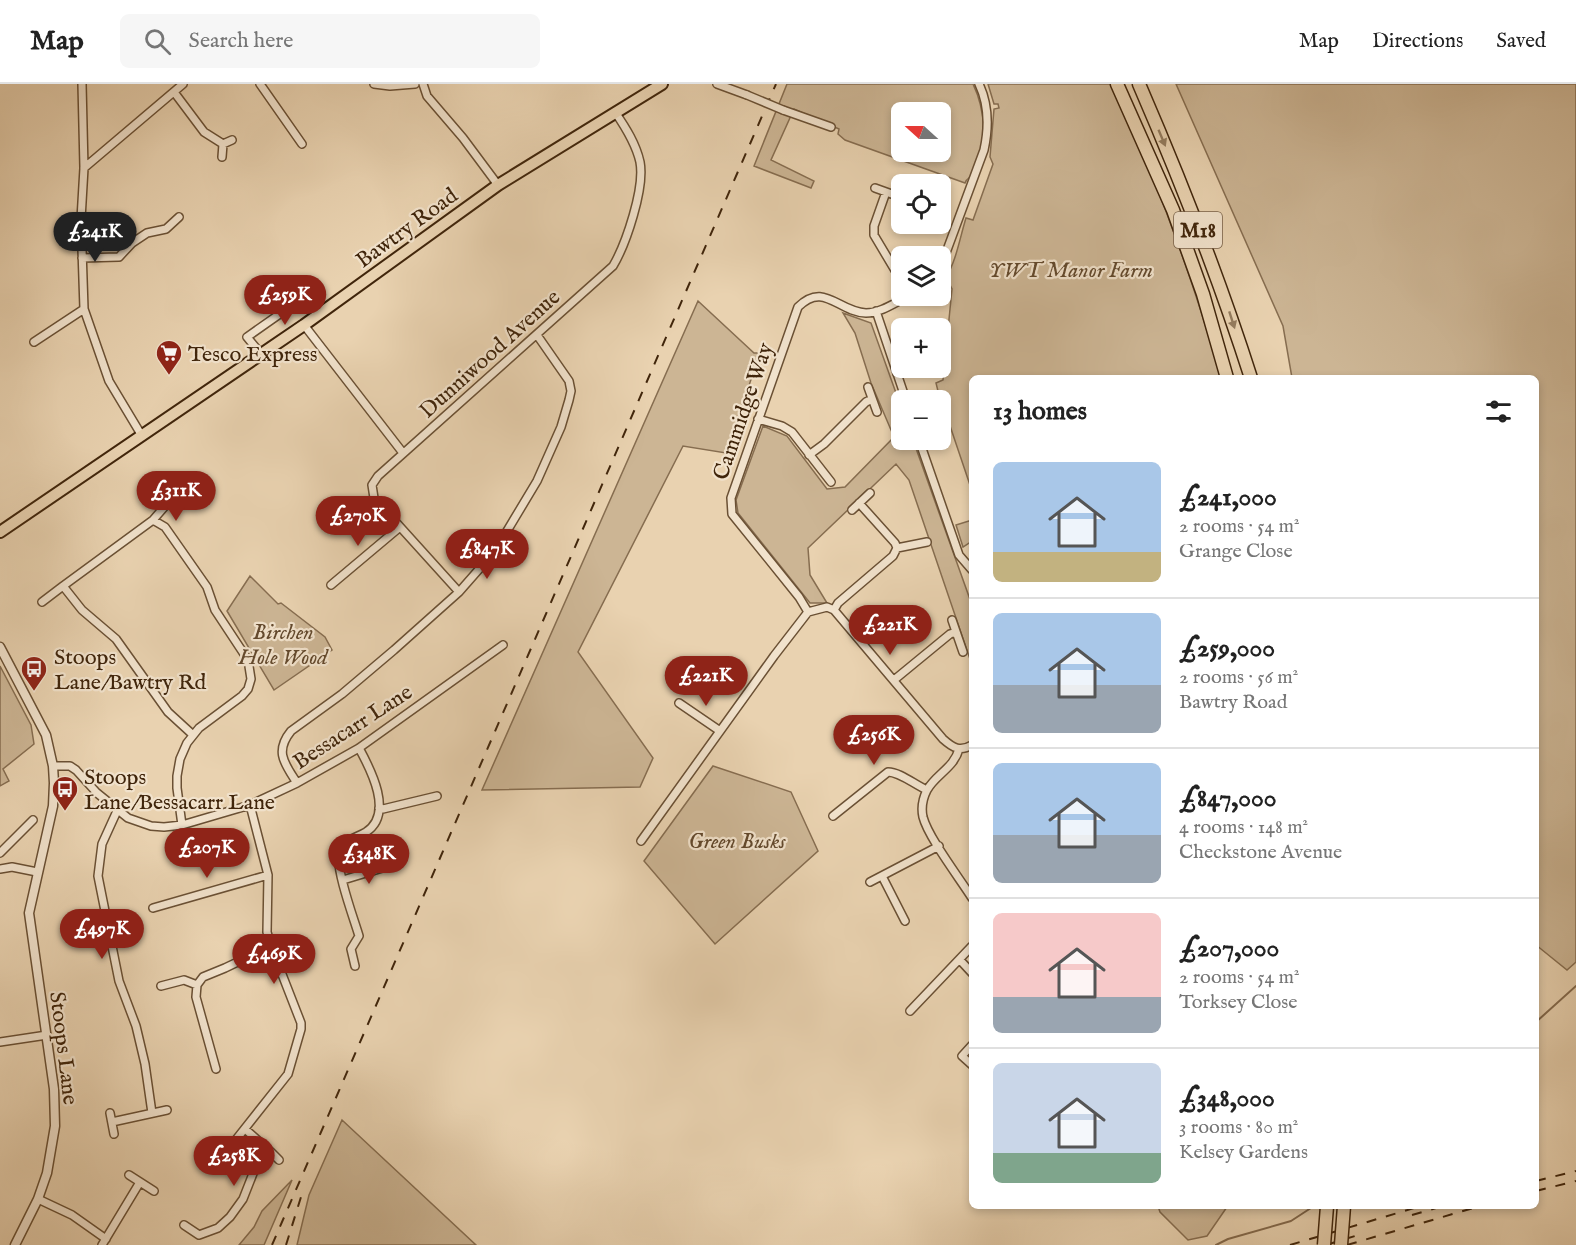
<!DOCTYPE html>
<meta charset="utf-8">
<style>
:root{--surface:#fff;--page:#f6f6f6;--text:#222;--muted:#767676;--line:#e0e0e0;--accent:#8f2418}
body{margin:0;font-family:"IM FELL English",serif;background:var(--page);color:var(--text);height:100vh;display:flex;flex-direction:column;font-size:22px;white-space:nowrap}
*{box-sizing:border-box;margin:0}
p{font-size:20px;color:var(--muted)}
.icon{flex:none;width:33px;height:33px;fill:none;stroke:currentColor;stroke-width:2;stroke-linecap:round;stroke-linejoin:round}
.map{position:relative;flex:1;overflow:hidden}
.drawer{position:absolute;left:969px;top:291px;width:570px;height:834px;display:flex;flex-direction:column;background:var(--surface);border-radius:9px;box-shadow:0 3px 9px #0003}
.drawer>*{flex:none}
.needle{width:39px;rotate:291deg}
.fabs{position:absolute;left:891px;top:18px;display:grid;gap:12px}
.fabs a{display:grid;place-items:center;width:60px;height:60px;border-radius:9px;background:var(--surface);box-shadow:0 3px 9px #0003;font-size:30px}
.price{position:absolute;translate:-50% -51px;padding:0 14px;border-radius:21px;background:var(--accent);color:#fff;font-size:20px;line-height:39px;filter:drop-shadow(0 2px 3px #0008)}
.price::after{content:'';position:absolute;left:50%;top:36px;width:18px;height:14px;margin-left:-9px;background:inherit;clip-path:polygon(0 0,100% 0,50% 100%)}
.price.on{background:#222;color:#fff}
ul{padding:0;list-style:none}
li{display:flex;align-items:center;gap:18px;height:150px;padding:0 24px}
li+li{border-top:2px solid var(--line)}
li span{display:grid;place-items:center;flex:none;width:168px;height:120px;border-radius:9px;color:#555}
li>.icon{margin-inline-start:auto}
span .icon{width:72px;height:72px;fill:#fffc;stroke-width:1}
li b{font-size:26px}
h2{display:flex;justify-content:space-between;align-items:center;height:72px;padding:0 24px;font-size:26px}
header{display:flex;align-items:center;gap:36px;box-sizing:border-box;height:84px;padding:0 30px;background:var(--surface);border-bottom:2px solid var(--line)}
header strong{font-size:28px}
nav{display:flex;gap:33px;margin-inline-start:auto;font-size:21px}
.search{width:420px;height:54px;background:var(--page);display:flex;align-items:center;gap:15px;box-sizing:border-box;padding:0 21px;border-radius:9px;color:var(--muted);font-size:22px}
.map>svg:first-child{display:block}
</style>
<header>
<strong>Map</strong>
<div class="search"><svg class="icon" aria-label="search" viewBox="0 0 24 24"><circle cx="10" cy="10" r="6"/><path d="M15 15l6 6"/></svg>Search here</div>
<nav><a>Map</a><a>Directions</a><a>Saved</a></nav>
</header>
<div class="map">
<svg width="1576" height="1161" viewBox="0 0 1576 1161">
<rect width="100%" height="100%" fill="#e9d2b0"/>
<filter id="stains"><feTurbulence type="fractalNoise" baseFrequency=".00333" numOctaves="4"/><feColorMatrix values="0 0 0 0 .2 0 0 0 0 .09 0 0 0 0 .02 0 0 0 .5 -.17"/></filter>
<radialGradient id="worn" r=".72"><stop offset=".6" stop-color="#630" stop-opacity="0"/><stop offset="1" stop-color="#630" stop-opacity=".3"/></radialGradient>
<path fill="#ccb594" stroke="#866d50" stroke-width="1.5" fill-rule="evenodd" d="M 787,0 L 973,0 C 985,25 989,64 974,89 C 971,94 967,93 965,99 L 845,56 L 838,50 L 839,45 L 794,25 L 771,76 L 814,97 L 811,104 L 754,82 ZM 902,28 L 940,28 L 940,68 L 902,68 Z
M 988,0 L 1113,0 C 1156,95 1193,194 1221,294 L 972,294 L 972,407 L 948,336 L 941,338 L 940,316 L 920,316 L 938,307 L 936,299 L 943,296 L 952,205 L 946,193 C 956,178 960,153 966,134 L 973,136 L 993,80 L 990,73 L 994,25 L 999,24 L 998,20 L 994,20 Z
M 1176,0 L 1576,0 L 1576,878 L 1567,886 L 1536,861 L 1536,294 L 1292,294 L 1283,242 Z
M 698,217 L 754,269 L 760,269 L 726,369 L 683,362 L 578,568 L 653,674 L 640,703 L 482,706 Z
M 843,229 L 871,239 L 901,323 L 902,356 L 913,356 L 972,521 L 972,581 L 909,396 L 896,380 L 808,464 L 810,491 L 827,519 L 810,519 L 738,429 L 736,416 L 763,342 L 787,352 L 827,405 L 845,403 L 894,353 L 871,299 L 855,249 Z
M 972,436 L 972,457 L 963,463 L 956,441 Z
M 250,492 L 278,520 L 281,519 L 325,553 L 332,566 L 274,606 L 227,527 Z
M 0,582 L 31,641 L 34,660 L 3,685 L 9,697 L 0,702 Z
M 713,682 L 791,708 L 818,767 L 715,860 L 644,777 Z
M 342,1036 L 476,1161 L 297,1161 L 309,1111 Z
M 292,1096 L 264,1161 L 239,1161 L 254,1143 L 262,1127 Z
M 1158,1122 L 1227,1122 L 1227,1123 L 1207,1152 L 1188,1156 L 1160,1128 Z"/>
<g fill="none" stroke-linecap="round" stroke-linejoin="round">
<path stroke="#83694c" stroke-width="2" d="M 1536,938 L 1576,902
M 1216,1161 L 1228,1155 L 1291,1137 L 1314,1122"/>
<g stroke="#6a5034" stroke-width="10">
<path id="minor" d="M 82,0 L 84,84 L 81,135 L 84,225 L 109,297 L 142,352
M 260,0 L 302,60
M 374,0 L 390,2 L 415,0
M 423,0 L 427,12 L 463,54 L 498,101
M 717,0 L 747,11
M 174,8 L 204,48 L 223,60
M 783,26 L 831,43
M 222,73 L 223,60 L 232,56
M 84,84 L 183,0
M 875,104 L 900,113
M 886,108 L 874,142 L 874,151 L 902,198
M 82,174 L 119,173 L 132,159 L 147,149 L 166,145 L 179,133
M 940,185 L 984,66 C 989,43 989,21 979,0
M 876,227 L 906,316
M 304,241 L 403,369
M 34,258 L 84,225
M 261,270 L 247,253 L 304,213
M 897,290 L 915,284
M 868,303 L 877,328
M 758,335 L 782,342 L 792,348 L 831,398
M 919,356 L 959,471 L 972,486
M 809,371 L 824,360 L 866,318 L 872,315
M 852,426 L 870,409
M 153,436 L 166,421
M 897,464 L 927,458
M 331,501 L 400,443
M 459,508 L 374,414 L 372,401 L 378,392 L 613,182 C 626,160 645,104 640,78 C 636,60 626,44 615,28
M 42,518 L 63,502
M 834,526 L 838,519 L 893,472 L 897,464 L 895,459 L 859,419
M 808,528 L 799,513 L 732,430 L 731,414 L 798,223 C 824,197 838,228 866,229 C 881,229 896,218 909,212
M 808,528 L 827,523 L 834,526 L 943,655 C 953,664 960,668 972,661
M 952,536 L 963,568
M 894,596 L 950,550 L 956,548
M 679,619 L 720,647
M 959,665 C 954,684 936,690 927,706 C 923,714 921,724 923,733 C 928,753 960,795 972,814
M 53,682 L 70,682 L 76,686 L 97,709 L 128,734 L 151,742 L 164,743 L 182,741 L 250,721 L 297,699 L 359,664 L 503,561
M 297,699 C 285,680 274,668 291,647 L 342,610 L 394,566 L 459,508 L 495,467 L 537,397 L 561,343 L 569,316 L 571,307 L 569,297 L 537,251
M 379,724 L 383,725 L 437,712
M 117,727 L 102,760 L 98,792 L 119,897 L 136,942 L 145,980 L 152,1029
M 833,732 L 888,688 C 900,688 915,701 927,706
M 182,741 L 177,704 L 177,692 L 180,675 L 187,659 L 199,644 L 242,612 L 248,605 L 251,595 L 248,576 L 215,526 L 207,503 L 165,443 L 153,436 L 63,502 L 82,526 L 116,555 L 168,628 L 192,650
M 641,757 L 774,572 L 808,528
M 0,769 L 33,736
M 0,785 L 12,783 L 37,788
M 882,792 L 905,837
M 343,796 L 389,782
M 870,798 L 939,762
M 153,824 L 268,791
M 960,876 L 972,889
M 355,882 L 351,865 L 359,852 C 354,835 336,787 339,771 C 342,756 354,755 366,748 C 394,730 371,686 359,664
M 161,902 L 184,896 L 197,901
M 910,927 L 972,862
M 0,958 L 47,951
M 972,961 L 962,972 L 972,981
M 216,985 L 196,913 L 197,901 L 203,893 L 225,884 L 271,862
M 110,1029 L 114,1050
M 112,1038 L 167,1026
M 227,1067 L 288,990 L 301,945 L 301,939 L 271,862 L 267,848 L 268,791 L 250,721
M 271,1068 L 279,1076
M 129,1091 L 154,1107
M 38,1115 L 72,1131 L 106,1155
M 184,1141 L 199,1151 L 218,1144 L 230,1133 L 243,1115 L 254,1087 L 271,1068 L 245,1045
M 102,1161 L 140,1098"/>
</g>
<g stroke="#6a5034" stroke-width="11">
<path id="tertiary" d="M 0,563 L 46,651 L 53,682 L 54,699 L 53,722 L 29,829 L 54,1005 L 55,1042 L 47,1089 L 38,1115 L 15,1161"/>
</g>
<g stroke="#40250b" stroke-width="14">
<path id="trunk" d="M 0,448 L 304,241 L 498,101 L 662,0"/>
</g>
<g stroke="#40250b" stroke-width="15">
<path id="motorway" d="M 1117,0 L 1173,126 L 1203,210 L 1227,294
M 1139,0 C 1181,97 1219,194 1251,294"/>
</g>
<use href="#minor" stroke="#f1e2cc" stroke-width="7"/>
<use href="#tertiary" stroke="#f1e2cc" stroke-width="8"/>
<use href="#trunk" stroke="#e9d2b0" stroke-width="10"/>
<use href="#motorway" stroke="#e9d2b0" stroke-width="12"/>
<path stroke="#40250b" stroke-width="2" stroke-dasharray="10 10" stroke-linecap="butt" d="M 1536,1097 L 1576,1087
M 1536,1107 L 1576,1097
M 1412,1131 L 1443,1122
M 272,1161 L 776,0
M 286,1161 L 301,1113
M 1290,1161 L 1421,1122
M 1326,1161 L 1355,1152
M 1347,1161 L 1480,1122"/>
<g stroke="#6a5034" stroke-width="10" stroke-linecap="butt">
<path id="minor-bridge" d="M 747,11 L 783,26"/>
</g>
<g stroke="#40250b" stroke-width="15" stroke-linecap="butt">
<path id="motorway-bridge" d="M 1324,1161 L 1327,1122
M 1341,1161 L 1344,1122"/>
</g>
<use href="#minor-bridge" stroke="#f1e2cc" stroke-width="7"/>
<use href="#motorway-bridge" stroke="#e9d2b0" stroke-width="12"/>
</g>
<defs><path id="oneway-solid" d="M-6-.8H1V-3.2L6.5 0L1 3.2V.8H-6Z" transform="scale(1.5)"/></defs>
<g fill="#947c5e">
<use href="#oneway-solid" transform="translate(1162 54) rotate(67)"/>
<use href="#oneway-solid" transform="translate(1232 236) rotate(72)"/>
</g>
<defs>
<g id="supermarket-pin" transform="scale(1.35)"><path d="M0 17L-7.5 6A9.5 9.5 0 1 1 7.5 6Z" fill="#8f2418" stroke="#f1e2cc"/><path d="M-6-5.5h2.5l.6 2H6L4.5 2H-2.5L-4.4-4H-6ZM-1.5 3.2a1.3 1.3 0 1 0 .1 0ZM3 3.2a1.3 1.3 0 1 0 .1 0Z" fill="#fff"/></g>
<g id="bus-pin" transform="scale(1.35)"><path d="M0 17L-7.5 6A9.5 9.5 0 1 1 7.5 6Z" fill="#8f2418" stroke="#f1e2cc"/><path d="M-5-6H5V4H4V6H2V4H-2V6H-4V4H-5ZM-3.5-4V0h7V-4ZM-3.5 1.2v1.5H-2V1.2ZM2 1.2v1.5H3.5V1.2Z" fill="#fff"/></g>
</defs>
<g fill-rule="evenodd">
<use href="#supermarket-pin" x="169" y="269"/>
<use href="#bus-pin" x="34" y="585"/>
<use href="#bus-pin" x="65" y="705"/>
</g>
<g text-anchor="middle" stroke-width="4.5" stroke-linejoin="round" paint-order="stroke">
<rect fill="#f1e2cc" stroke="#755e45" stroke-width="1.5" x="1174" y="128" width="48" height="36" rx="4.5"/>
<g font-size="21" font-weight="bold" fill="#40250b">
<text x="1198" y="153">M18</text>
</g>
<g font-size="22" fill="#40250b" stroke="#f1e2cc">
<text transform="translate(406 143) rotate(-36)" y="8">Bawtry Road</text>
<text transform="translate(489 269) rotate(-42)" y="8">Dunniwood Avenue</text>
<text transform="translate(742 327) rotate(-71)" y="8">Cammidge Way</text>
<text transform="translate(352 642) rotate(-33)" y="8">Bessacarr Lane</text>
<text transform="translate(65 964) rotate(83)" y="8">Stoops Lane</text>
</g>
<g font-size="22" font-style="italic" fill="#63492d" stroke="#f1e2cc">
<text x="1071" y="193">YWT Manor Farm</text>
<text x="283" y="555">Birchen<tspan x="283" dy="25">Hole Wood</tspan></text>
<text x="737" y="764">Green Busks</text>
</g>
<g font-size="22" fill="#40250b" stroke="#f1e2cc" text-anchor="start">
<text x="188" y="277">Tesco Express</text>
<text x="54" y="580">Stoops<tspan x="54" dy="25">Lane/Bawtry Rd</tspan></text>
<text x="84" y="700">Stoops<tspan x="84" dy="25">Lane/Bessacarr Lane</tspan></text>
</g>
</g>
<rect width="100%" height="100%" filter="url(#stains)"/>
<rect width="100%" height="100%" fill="url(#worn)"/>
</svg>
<div class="fabs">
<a><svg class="needle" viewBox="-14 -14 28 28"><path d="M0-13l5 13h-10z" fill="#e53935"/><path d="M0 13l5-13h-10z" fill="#767676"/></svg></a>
<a><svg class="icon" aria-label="locate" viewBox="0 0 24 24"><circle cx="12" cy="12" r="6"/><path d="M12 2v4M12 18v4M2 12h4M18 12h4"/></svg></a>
<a><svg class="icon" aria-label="layers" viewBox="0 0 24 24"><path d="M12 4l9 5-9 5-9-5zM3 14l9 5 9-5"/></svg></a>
<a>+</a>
<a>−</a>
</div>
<b class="price on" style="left:95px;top:179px">£241K</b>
<b class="price" style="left:285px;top:242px">£259K</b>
<b class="price" style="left:176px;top:438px">£311K</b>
<b class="price" style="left:358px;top:463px">£270K</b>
<b class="price" style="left:487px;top:496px">£847K</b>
<b class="price" style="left:890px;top:572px">£221K</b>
<b class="price" style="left:706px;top:623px">£221K</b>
<b class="price" style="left:874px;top:682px">£256K</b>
<b class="price" style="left:207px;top:795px">£207K</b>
<b class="price" style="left:369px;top:801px">£348K</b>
<b class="price" style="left:102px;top:876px">£497K</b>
<b class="price" style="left:274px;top:901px">£469K</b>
<b class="price" style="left:234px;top:1103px">£258K</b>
<section class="drawer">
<h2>13 homes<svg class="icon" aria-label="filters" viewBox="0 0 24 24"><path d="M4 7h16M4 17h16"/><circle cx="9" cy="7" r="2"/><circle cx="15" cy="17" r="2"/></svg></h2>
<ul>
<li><span style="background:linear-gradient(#a9c7e8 75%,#c2b280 0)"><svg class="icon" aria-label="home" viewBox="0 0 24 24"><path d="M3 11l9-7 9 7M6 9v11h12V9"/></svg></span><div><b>£241,000</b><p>2 rooms · 54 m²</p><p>Grange Close</p></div></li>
<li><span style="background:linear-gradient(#a9c7e8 60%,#9aa5b1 0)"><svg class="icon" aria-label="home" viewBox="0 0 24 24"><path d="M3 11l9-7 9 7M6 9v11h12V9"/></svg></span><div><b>£259,000</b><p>2 rooms · 56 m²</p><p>Bawtry Road</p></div></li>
<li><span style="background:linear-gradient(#a9c7e8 60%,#9aa5b1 0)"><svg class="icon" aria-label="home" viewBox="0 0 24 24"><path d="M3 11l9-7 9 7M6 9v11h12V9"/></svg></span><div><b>£847,000</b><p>4 rooms · 148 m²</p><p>Checkstone Avenue</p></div></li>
<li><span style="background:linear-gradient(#f6c9c9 70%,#9aa5b1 0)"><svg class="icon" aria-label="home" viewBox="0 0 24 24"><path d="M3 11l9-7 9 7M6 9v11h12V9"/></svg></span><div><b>£207,000</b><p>2 rooms · 54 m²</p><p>Torksey Close</p></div></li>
<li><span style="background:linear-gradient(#c9d6e8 75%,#7fa58c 0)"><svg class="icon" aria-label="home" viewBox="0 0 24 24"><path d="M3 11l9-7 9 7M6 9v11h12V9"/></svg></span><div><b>£348,000</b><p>3 rooms · 80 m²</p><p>Kelsey Gardens</p></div></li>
</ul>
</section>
</div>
